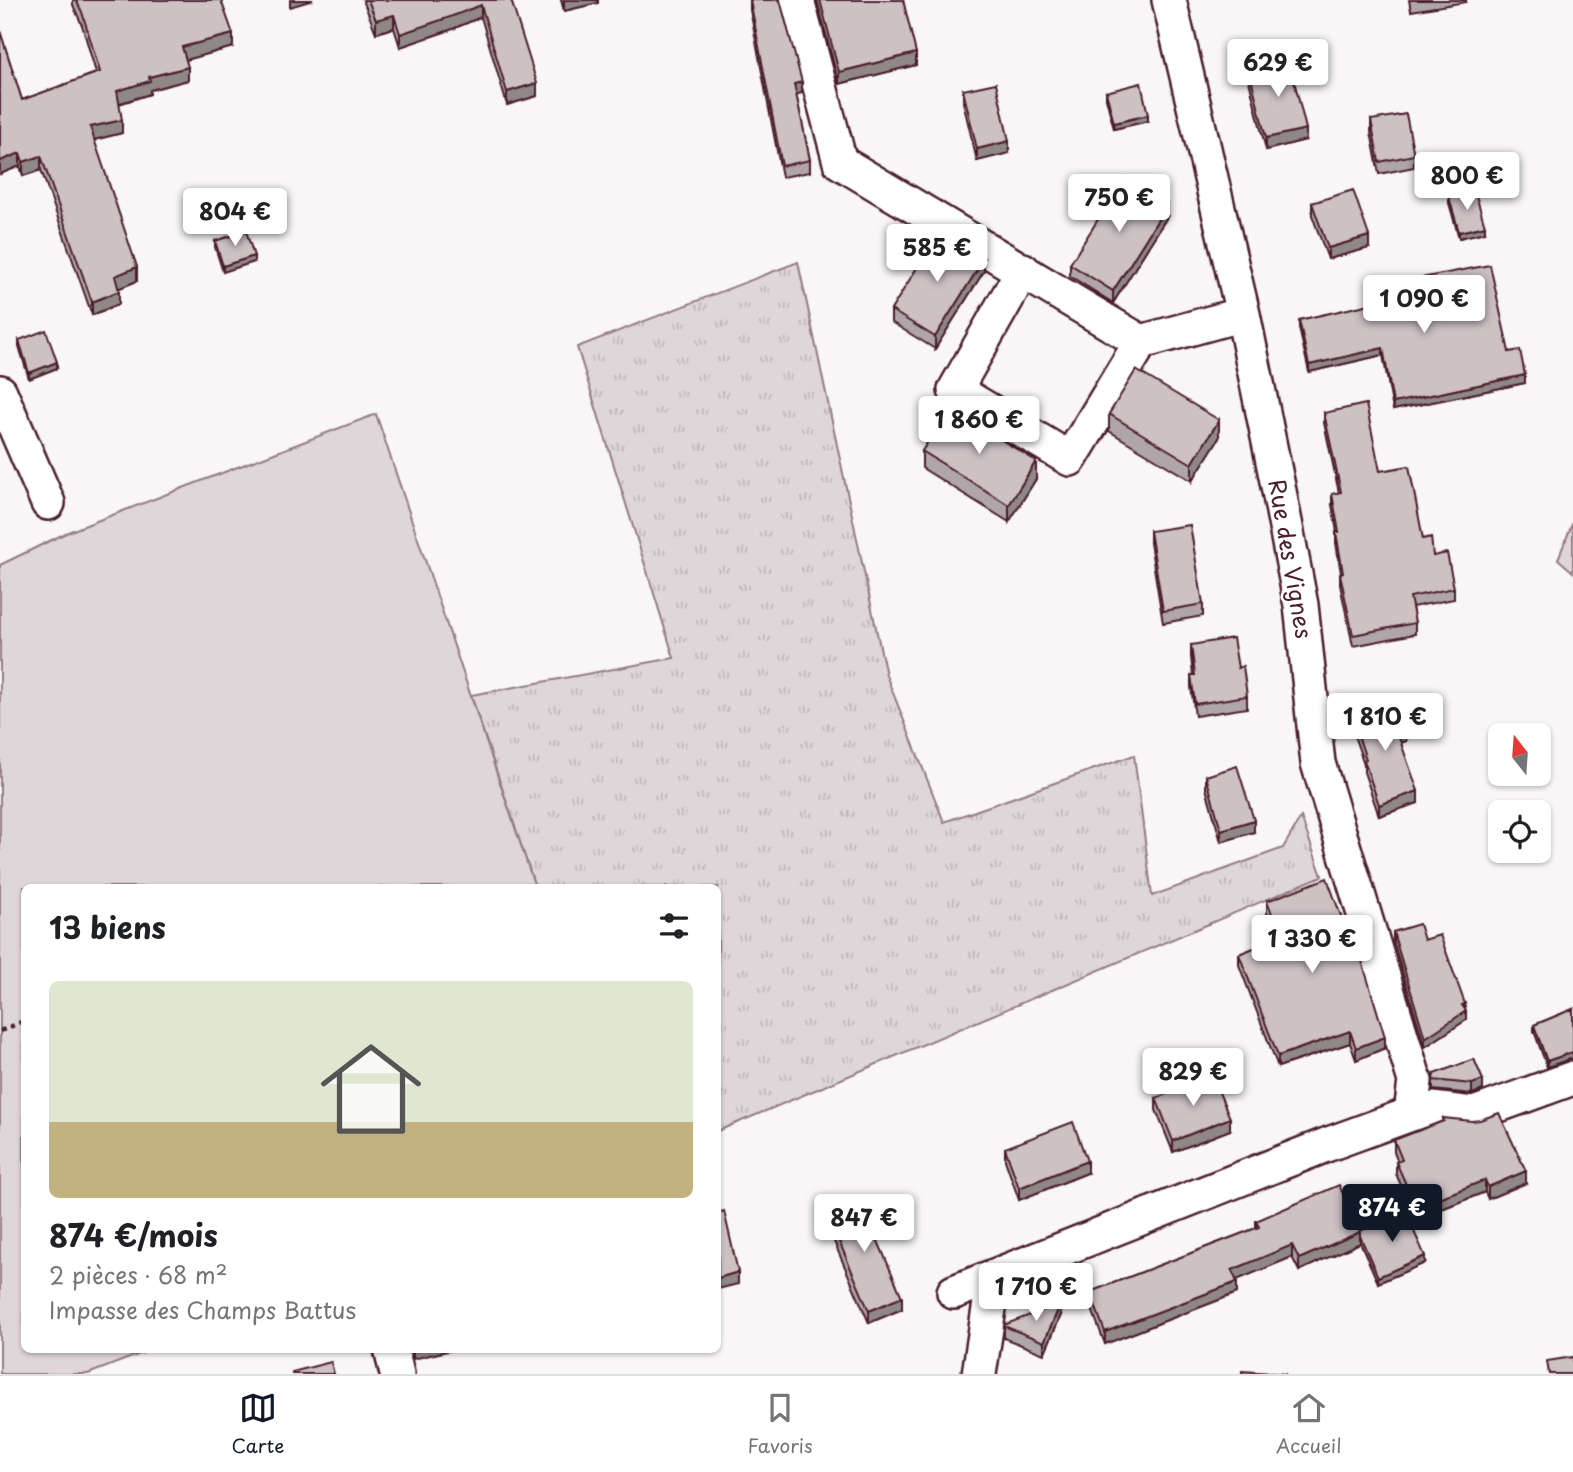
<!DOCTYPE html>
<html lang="fr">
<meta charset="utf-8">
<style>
:root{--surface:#fff;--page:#f2f2f2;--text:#202124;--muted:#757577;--line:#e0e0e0;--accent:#111827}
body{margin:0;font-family:"Playpen Sans",sans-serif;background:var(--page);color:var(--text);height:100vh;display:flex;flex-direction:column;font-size:26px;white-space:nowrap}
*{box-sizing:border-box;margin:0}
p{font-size:23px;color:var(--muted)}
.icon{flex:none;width:38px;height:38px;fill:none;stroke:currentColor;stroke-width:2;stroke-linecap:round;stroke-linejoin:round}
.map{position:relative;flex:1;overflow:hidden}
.panel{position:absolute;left:21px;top:884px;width:700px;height:469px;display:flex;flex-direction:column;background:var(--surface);border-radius:10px;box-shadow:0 2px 5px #0004}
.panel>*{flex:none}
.needle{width:46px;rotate:343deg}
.tools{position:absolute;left:1488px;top:723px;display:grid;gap:14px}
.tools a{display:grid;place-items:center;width:63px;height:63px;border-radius:10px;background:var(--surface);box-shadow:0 2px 5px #0004;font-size:35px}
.price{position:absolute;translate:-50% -60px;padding:0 16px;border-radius:7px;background:#fff;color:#222;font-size:23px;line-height:46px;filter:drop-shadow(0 2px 4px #0008)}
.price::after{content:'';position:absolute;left:50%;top:42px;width:21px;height:16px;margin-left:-10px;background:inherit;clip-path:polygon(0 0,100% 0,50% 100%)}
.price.selected{background:var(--accent);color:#fff}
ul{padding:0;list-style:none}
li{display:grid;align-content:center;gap:14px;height:371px;padding:0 28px}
li span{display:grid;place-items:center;height:217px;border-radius:10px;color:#555}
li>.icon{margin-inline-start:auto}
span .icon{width:126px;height:126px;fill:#fffc;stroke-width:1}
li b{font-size:30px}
h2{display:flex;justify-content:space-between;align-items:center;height:84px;padding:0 28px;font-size:30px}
.menu{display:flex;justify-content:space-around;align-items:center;height:98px;border-top:2px solid var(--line);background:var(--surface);font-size:19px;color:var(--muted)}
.menu a{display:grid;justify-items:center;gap:4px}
.menu .selected{color:var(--accent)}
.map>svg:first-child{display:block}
</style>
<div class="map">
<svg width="1573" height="1374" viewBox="0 0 1573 1374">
<defs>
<pattern id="grass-tufts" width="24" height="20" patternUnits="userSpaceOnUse" patternTransform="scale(1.75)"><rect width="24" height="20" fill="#ded6d9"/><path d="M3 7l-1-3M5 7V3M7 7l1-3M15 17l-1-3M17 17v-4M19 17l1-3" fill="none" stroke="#c0b7ba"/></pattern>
</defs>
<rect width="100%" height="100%" fill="#f8f6f7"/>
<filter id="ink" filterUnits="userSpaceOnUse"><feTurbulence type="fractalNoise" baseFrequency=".0143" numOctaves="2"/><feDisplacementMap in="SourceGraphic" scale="14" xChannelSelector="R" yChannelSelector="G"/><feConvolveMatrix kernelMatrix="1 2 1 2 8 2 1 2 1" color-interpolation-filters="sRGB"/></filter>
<g filter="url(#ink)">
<path fill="url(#grass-tufts)" stroke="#947a82" stroke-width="2" d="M 798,262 L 886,675 L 944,822 L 1134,755 L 1152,896 L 1283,848 L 1301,817 L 1322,876 L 718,1131 L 718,887 L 535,887 L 471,695 L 674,658 L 577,347 Z
M 1573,522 L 1573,572 L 1558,559 Z"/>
<path fill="#ded6d9" stroke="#947a82" stroke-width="2" d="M 376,414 L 535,887 L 24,887 L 24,1349 L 153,1349 L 88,1374 L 0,1374 L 0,565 L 68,532 Z"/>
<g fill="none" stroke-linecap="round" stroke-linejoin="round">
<g stroke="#4a1f2b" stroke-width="38">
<path id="minor" d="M 797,0 L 840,162 L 1141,342 L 1070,459 L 955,390 L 1023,270
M 1169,0 L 1243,314 L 1279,491 L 1301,605 L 1318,763 L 1415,1081 L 1411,1114
M 1141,342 L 1243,314
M 0,392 L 48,503
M 954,1292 L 1326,1145 L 1411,1114 L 1434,1109 L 1474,1114 L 1573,1078
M 391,1349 L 397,1374
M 979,1374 L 994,1276"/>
</g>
<path stroke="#4a1f2b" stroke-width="4.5" stroke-dasharray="5 5" stroke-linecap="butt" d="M 0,1031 L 24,1021"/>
<use href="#minor" stroke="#fff" stroke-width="33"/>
</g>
<path fill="#b0a6a9" stroke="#4a1f2b" stroke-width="2" d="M 73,0 L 221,0 L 233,47 L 186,60 L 188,80 L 150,90 L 150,94 L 119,104 L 122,133 L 94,140 L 137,281 L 119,288 L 119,304 L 92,315 L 41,170 L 23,176 L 20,166 L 0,174 L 0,31 L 22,100 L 96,73 L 82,25 L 73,5 Z
M 363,0 L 511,0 L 537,96 L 507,105 L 481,17 L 450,30 L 400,47 L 394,28 L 376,33 Z
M 561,0 L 598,0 L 598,3 L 564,11 Z
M 750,0 L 802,93 L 796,94 L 810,160 L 810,172 L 782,177 L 750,10 Z
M 817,0 L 903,0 L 916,65 L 839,84 Z
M 1409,0 L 1466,0 L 1466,2 L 1411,11 Z
M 1249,70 L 1306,140 L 1266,150 L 1249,81 Z
M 963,90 L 1009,153 L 977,161 L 963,102 Z
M 1106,92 L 1148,121 L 1114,129 L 1106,98 Z
M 1371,120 L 1414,155 L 1414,167 L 1379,174 L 1371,132 Z
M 1449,197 L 1485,232 L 1459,238 L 1449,203 Z
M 1312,203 L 1369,248 L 1328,259 L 1312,215 Z
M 1167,217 L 1113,303 L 1070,276 L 1070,264 Z
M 215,241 L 254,262 L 223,272 L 215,247 Z
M 984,271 L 935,349 L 891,322 L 891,310 Z
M 1394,283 L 1509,352 L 1525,383 L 1393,410 L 1383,355 L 1309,372 L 1299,328 L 1299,320 L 1396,299 Z
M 19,340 L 57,368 L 29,379 L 19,346 Z
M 1324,413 L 1380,471 L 1454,588 L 1454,599 L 1412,607 L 1415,623 L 1415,634 L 1353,646 L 1340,585 L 1340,574 L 1341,573 L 1336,543 L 1336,532 L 1337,532 L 1332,505 L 1332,494 L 1339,493 L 1324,423 Z
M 1109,414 L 1219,438 L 1192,481 L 1109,431 Z
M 922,451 L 1036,479 L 1009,522 L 922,468 Z
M 1150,531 L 1203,604 L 1203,616 L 1163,623 L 1150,543 Z
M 1191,645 L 1238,668 L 1247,696 L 1247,708 L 1195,716 L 1191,687 L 1191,675 L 1193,675 L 1191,657 Z
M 1352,718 L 1406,741 L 1401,743 L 1418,803 L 1379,816 L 1364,772 L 1364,764 L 1352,730 Z
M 1206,776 L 1254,832 L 1221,842 L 1206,788 Z
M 1267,901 L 1385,1048 L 1356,1060 L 1350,1043 L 1278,1067 L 1239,965 L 1239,954 L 1277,939 L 1267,913 Z
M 1393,932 L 1424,940 L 1465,1008 L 1466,1020 L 1425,1047 L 1393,941 Z
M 1573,1009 L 1547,1067 L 1534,1031 L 1534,1025 Z
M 1474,1059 L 1483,1090 L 1472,1094 L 1433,1090 L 1433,1080 Z
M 1156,1098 L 1230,1130 L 1173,1152 L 1156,1110 Z
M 1443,1118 L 1526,1183 L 1488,1199 L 1485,1192 L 1416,1219 L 1396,1174 L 1396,1162 L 1398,1162 L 1394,1152 L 1394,1140 L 1443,1121 Z
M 1005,1148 L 1087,1173 L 1019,1200 L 1005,1160 Z
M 826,1211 L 902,1309 L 869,1323 L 826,1223 Z
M 1256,1221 L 1360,1231 L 1425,1263 L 1378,1283 L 1360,1242 L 1299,1271 L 1292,1257 L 1236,1280 L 1237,1293 L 1105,1344 L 1090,1304 L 1090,1292 L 1256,1228 Z
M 1061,1315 L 1044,1354 L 1004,1338 L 1004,1325 Z"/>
<path fill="#908789" stroke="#4a1f2b" stroke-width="2" d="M 290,0 L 313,0 L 290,7 Z
M 564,0 L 598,0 L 598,3 L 564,11 Z
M 481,5 L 481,17 L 450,30 L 400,47 L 400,34 Z
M 394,15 L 394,28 L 376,33 L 376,20 Z
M 233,34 L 233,47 L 182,61 L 182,47 Z
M 916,53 L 916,65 L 839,84 L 839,72 Z
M 188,67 L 188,80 L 150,90 L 150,94 L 117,104 L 117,91 L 149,77 Z
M 802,82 L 802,93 L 794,95 L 794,84 Z
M 537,83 L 537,96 L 507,105 L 507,92 Z
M 1148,115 L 1148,121 L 1114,129 L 1114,123 Z
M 122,120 L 122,133 L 90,141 L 90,127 Z
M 1306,129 L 1306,140 L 1266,150 L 1266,138 Z
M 1009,141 L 1009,153 L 977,161 L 977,149 Z
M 20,153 L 20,166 L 0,174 L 0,161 Z
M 41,156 L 41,170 L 23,176 L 23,162 Z
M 1167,205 L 1167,217 L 1113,303 L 1113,291 Z
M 1485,226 L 1485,232 L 1459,238 L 1459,232 Z
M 1369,236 L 1369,248 L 1328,259 L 1328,248 Z
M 254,256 L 254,262 L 223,272 L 223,266 Z
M 984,259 L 984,271 L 935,349 L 935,337 Z
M 137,267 L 137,281 L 115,290 L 115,276 Z
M 119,291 L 119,304 L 92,315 L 92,302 Z
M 1383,348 L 1383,355 L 1309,372 L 1309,365 Z
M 57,362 L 57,368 L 29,379 L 29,373 Z
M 1525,375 L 1525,383 L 1393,410 L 1393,403 Z
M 1219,420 L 1219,438 L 1192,481 L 1192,464 Z
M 1036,461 L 1036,479 L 1009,522 L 1009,505 Z
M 1406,729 L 1406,741 L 1397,744 L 1397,732 Z
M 1418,791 L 1418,803 L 1379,816 L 1379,805 Z
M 1254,820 L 1254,832 L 1221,842 L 1221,830 Z
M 1465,1004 L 1465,1012 L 1466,1011 L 1466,1020 L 1425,1047 L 1425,1038 Z
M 1350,1031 L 1350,1043 L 1278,1067 L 1278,1056 Z
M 1385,1037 L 1385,1048 L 1356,1060 L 1356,1048 Z
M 1573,1052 L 1573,1058 L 1547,1067 L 1547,1061 Z
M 1483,1080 L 1483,1090 L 1472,1094 L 1472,1084 Z
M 1230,1118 L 1230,1130 L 1173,1152 L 1173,1141 Z
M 1087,1161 L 1087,1173 L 1019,1200 L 1019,1188 Z
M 1526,1171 L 1526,1183 L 1488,1199 L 1488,1187 Z
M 1485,1180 L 1485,1192 L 1416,1219 L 1416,1207 Z
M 1360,1232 L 1360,1243 L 1299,1271 L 1299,1259 Z
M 1292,1245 L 1292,1257 L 1232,1282 L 1232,1270 Z
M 1425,1256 L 1425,1263 L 1378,1283 L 1378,1277 Z
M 738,1272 L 738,1284 L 718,1289 L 718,1278 Z
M 1237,1282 L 1237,1293 L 1105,1344 L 1105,1332 Z
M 902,1297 L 902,1309 L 869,1323 L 869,1311 Z
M 1061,1303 L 1061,1315 L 1044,1354 L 1044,1342 Z
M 413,1349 L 456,1349 L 413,1359 Z"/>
<path fill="#cdc1c4" stroke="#4a1f2b" stroke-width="2" d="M 76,0 L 221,0 L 233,34 L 182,47 L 188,67 L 149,77 L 150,81 L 117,91 L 122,120 L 90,127 L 137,267 L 115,276 L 119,291 L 92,302 L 41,156 L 23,162 L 20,153 L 0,161 L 0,31 L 22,100 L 100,72 L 82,12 Z
M 368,0 L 511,0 L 537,83 L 507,92 L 481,5 L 450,17 L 400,34 L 394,15 L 376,20 Z
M 750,0 L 780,0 L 802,82 L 794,84 L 810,160 L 782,166 Z
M 820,0 L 903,0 L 916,53 L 839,72 Z
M 1289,60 L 1306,129 L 1266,138 L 1249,70 Z
M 996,83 L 1009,141 L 977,149 L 963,90 Z
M 1141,83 L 1148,115 L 1114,123 L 1106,92 Z
M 1406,114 L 1414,155 L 1379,162 L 1371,120 Z
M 1124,178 L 1167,205 L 1113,291 L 1070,264 Z
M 1353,190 L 1369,236 L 1328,248 L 1312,203 Z
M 1475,192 L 1485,226 L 1459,232 L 1449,197 Z
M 246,231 L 254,256 L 223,266 L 215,241 Z
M 939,232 L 984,259 L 935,337 L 891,310 Z
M 1490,265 L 1509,352 L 1520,350 L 1525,375 L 1393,403 L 1383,348 L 1309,365 L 1299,320 L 1397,298 L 1394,283 Z
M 46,330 L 57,362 L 29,373 L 19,340 Z
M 1136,370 L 1219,420 L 1192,464 L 1109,414 Z
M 1366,404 L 1380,471 L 1409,466 L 1423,539 L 1431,537 L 1433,556 L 1447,553 L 1454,588 L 1410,597 L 1415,623 L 1353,635 L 1340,574 L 1343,573 L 1336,532 L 1339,532 L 1332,494 L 1341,492 L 1324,413 Z
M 949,408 L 1036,461 L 1009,505 L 922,451 Z
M 1190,525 L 1203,604 L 1163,611 L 1150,531 Z
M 1233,638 L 1238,668 L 1243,666 L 1247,696 L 1195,704 L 1191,675 L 1195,675 L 1191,645 Z
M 1399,704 L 1406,729 L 1397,732 L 1418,791 L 1379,805 L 1364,760 L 1366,759 L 1352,718 Z
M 1237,766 L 1254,820 L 1221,830 L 1206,776 Z
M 1327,878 L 1351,943 L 1356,941 L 1385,1037 L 1356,1048 L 1350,1031 L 1278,1056 L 1239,954 L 1281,937 L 1267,901 Z
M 1419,924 L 1424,940 L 1440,935 L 1465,1004 L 1462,1005 L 1466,1011 L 1425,1038 L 1393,932 Z
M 1573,1009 L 1573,1052 L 1547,1061 L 1534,1025 Z
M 1474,1059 L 1483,1080 L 1472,1084 L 1433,1080 L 1434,1074 Z
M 1212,1076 L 1230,1118 L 1173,1141 L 1156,1098 Z
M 1499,1113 L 1526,1171 L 1488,1187 L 1485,1180 L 1416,1207 L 1396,1162 L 1402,1160 L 1394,1140 L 1444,1121 L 1443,1118 L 1472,1121 L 1480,1120 Z
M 1073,1122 L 1087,1161 L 1019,1188 L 1005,1148 Z
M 1339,1185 L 1360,1232 L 1299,1259 L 1292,1245 L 1232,1270 L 1237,1282 L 1105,1332 L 1090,1292 L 1259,1227 L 1256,1221 Z
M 859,1197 L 902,1297 L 869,1311 L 826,1211 Z
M 724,1211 L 738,1272 L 718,1278 L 718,1213 Z
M 1405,1211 L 1425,1256 L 1378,1277 L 1360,1236 L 1360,1231 Z
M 1061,1303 L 1044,1342 L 1004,1326 L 1004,1325 Z
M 1573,1357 L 1573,1374 L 1549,1374 L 1547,1361 Z
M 331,1362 L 334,1374 L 292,1374 L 292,1372 Z
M 1242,1371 L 1286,1374 L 1242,1374 Z"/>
</g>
<g text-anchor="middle" stroke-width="5" stroke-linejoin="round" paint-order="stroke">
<g font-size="23" fill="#4a1f2b" stroke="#fff">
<text transform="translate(1290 559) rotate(80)" y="8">Rue des Vignes</text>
</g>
</g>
</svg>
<div class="tools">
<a><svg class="needle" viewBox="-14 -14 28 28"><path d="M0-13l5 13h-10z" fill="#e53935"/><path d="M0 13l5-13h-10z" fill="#757577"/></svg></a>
<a><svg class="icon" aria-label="locate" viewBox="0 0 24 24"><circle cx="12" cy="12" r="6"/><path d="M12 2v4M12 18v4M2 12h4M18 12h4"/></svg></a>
</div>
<b class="price" style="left:1278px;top:99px">629 €</b>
<b class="price" style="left:1467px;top:212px">800 €</b>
<b class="price" style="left:1119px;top:234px">750 €</b>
<b class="price" style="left:235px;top:248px">804 €</b>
<b class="price" style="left:937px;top:284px">585 €</b>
<b class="price" style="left:1424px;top:335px">1 090 €</b>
<b class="price" style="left:979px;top:456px">1 860 €</b>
<b class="price" style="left:1385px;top:753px">1 810 €</b>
<b class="price" style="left:1312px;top:975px">1 330 €</b>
<b class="price" style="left:1193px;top:1108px">829 €</b>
<b class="price selected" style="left:1392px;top:1244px">874 €</b>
<b class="price" style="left:864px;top:1254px">847 €</b>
<b class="price" style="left:1036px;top:1323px">1 710 €</b>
<section class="panel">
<h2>13 biens<svg class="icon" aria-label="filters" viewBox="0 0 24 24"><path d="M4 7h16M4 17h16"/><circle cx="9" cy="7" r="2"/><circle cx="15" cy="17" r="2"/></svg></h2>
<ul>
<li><span style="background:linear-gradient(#dfe7d0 65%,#c2b280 0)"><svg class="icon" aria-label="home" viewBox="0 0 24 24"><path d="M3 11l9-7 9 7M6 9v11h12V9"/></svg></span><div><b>874 €/mois</b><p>2 pièces · 68 m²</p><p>Impasse des Champs Battus</p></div></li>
</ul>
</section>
</div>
<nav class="menu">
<a class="selected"><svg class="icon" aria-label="map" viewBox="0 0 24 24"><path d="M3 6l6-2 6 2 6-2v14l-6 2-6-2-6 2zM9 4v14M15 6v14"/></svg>Carte</a>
<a><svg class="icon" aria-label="saved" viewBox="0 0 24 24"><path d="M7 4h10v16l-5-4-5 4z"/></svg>Favoris</a>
<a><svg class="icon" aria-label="home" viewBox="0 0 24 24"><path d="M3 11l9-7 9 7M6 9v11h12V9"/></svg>Accueil</a>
</nav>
